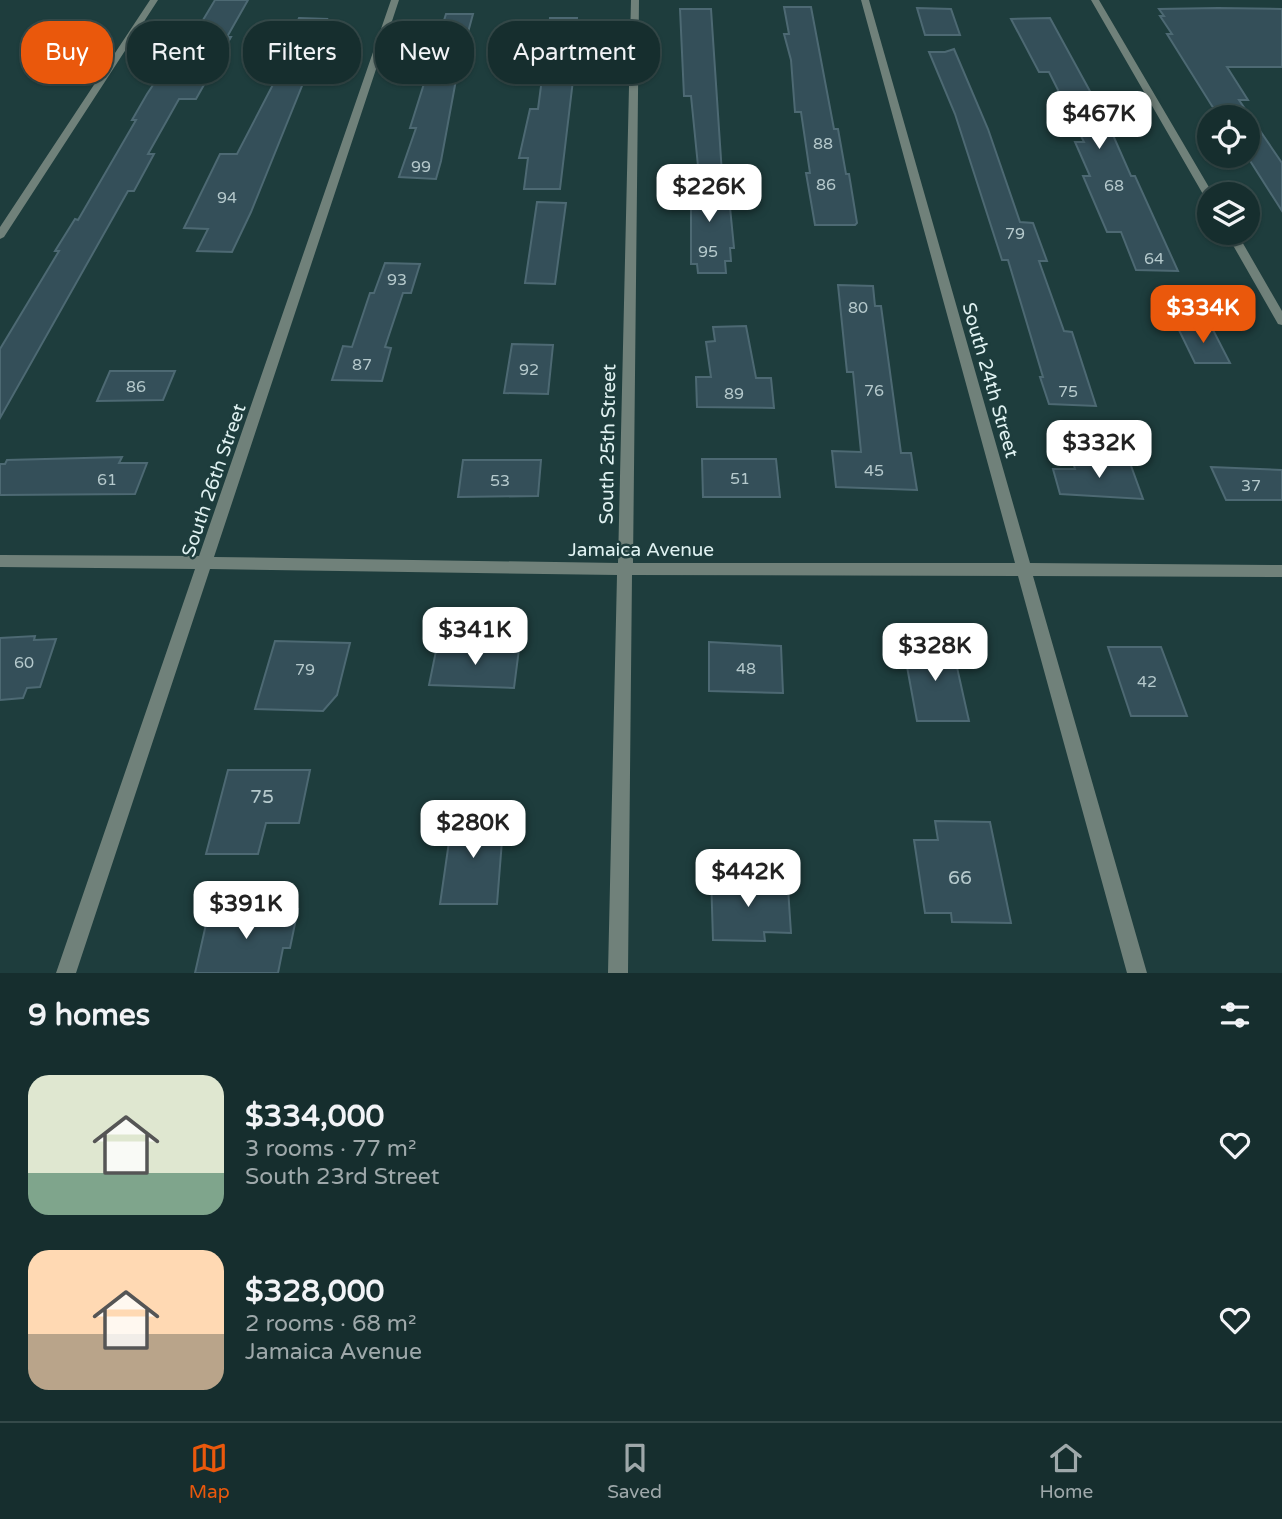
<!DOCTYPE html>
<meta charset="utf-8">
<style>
:root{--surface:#162e2e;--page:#1f3636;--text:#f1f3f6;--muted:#9ea8aa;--line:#354a4a;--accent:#ea580c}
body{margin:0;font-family:"Varela Round",sans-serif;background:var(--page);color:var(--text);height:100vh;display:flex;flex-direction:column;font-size:26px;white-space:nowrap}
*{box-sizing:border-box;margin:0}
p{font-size:23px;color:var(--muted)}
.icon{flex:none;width:38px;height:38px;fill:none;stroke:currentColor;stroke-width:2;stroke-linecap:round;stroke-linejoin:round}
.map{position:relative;height:973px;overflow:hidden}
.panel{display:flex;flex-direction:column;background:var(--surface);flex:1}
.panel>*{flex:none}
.guide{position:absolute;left:21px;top:21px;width:700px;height:63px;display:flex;gap:14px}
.controls{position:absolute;left:1197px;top:105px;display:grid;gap:14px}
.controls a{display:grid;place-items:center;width:63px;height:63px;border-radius:50%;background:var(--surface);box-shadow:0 2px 5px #0004,0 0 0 2px var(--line);font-size:35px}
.price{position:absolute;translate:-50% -60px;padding:0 16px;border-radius:14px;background:#fff;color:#222;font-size:23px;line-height:46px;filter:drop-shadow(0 2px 4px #0008)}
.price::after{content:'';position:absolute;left:50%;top:42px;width:21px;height:16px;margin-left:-10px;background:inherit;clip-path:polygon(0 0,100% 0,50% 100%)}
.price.on{background:var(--accent);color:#fff}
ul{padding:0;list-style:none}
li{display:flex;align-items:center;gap:21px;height:175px;padding:0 28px}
li span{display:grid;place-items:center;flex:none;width:196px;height:140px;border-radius:21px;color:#555}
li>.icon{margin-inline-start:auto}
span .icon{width:84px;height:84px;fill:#fffc;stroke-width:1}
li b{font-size:30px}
h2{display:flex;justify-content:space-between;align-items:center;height:84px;padding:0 28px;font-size:30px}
.pill{padding:0 24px;border-radius:28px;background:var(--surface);box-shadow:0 2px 5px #0004,0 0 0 2px var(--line);font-size:24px;line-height:63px}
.pill.on{background:var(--accent);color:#fff}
.menu{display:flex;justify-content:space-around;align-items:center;height:98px;border-top:2px solid var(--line);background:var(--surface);font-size:19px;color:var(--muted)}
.menu a{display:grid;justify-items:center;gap:4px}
.menu .on{color:var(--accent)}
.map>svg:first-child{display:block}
</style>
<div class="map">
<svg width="1282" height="973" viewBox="0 0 1282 973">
<rect width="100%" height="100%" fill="#1e3d3d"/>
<path fill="#344f59" stroke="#4d6973" stroke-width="2" d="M 215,0 L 248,0 L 227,37 L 231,37 L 196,99 L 179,99 L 148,154 L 154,154 L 134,191 L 128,191 L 0,418 L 0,349 L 59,251 L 55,251 L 75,219 L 78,220 L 125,139 L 136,120 L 132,120 L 147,94 L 171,58 L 176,58 L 192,30 L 197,30 Z
M 784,7 L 811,7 L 834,129 L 838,129 L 846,174 L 849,174 L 857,223 L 855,225 L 815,225 L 806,173 L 810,173 L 801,112 L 795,112 L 791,60 L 784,34 L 789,34 Z
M 917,8 L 951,9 L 960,35 L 925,35 Z
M 1218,8 L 1282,9 L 1282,67 L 1227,67 L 1248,100 L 1239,100 L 1282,163 L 1282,211 L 1247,156 L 1248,117 L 1221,117 L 1212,106 L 1167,34 L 1172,34 L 1160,16 L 1164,16 L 1159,9 Z
M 680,9 L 711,9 L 722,174 L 699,176 L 691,96 L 684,96 Z
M 446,14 L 473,14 L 458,69 L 441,161 L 436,179 L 399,177 L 416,128 L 410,128 Z
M 299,18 L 327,19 L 315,46 L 287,46 Z
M 550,18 L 577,18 L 573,80 L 560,189 L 524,189 L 528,158 L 519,158 L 530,109 L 538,109 Z
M 1050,18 L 1109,126 L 1131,176 L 1135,176 L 1178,271 L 1136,270 L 1121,232 L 1107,232 L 1083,176 L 1090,176 L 1075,142 L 1084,142 L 1049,72 L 1039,72 L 1011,19 Z
M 954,49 L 988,129 L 1020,222 L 1033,223 L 1047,261 L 1039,261 L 1064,331 L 1072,332 L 1096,406 L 1049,404 L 1040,377 L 1043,377 L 1008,260 L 1002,260 L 955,114 L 929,52 L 945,52 Z
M 280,71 L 308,71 L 251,212 L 232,252 L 197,251 L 208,229 L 184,228 L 220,154 L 237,154 Z
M 686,176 L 719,176 L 721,197 L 729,197 L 734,248 L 730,248 L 731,261 L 725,261 L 726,273 L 698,273 L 697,264 L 691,264 L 691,208 L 688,208 Z
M 537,202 L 566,203 L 555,284 L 525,283 Z
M 385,263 L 420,264 L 411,293 L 403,293 L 385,347 L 391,348 L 382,381 L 332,380 L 343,346 L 352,347 L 370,293 L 374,293 Z
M 838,285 L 873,286 L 875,306 L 881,306 L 901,453 L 911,453 L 917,490 L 836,487 L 832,451 L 861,452 L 853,372 L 847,372 Z
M 746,326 L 756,378 L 771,378 L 774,408 L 697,407 L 696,377 L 711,377 L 706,342 L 715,341 L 713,327 Z
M 1177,326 L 1211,326 L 1230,363 L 1195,363 Z
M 512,344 L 553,345 L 548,394 L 504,393 Z
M 110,371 L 175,371 L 163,400 L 97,401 Z
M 122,457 L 119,463 L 147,463 L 135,494 L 0,495 L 0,464 L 5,464 L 7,460 Z
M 702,459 L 776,459 L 780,497 L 703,497 Z
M 463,460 L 541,460 L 538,496 L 458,497 Z
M 1073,462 L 1130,463 L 1143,499 L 1060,494 L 1053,469 L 1075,469 Z
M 1211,467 L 1282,470 L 1282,500 L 1226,500 Z
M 35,636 L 34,640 L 56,639 L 40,687 L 27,688 L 23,698 L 0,700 L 0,638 Z
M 275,641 L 350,643 L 337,695 L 323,711 L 255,709 Z
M 709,642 L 781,646 L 783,693 L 709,691 Z
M 903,645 L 952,645 L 969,721 L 917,721 Z
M 437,646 L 519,649 L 514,688 L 429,685 Z
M 1108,647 L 1161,647 L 1187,716 L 1131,716 Z
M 228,770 L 310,770 L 299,823 L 266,823 L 258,854 L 206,854 Z
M 453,814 L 504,815 L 497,904 L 440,904 Z
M 935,821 L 990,822 L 1011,923 L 952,922 L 951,913 L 925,913 L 914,840 L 938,840 Z
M 711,875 L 761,876 L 761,887 L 788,888 L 791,933 L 764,932 L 765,941 L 713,940 Z
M 298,909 L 290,948 L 283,948 L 278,973 L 195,973 L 209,911 Z"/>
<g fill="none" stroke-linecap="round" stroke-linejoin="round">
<path fill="#70817a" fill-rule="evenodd" d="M 150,0 L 158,0 L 4,237 L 0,239 L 0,227 Z
M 391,0 L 399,0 L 214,557 L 618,563 L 631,0 L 639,0 L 633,563 L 1015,563 L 861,0 L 869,0 L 1030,563 L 1282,565 L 1282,577 L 1033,576 L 1147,973 L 1127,973 L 1018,576 L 632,575 L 628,973 L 608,973 L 617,575 L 210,569 L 76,973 L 56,973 L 195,569 L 0,567 L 0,555 L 199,556 Z
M 1091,0 L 1099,0 L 1213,194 L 1209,194 L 1209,199 L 1204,196 Z
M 1226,233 L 1237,233 L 1282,311 L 1282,325 L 1278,324 Z"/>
</g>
<g text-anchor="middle" stroke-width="5" stroke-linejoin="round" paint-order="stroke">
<g font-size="16" fill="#b5c9cc">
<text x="823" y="149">88</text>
<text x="421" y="172">99</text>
<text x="826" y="190">86</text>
<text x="1114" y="191">68</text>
<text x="227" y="203">94</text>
<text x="1015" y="239">79</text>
<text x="708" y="257">95</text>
<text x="1154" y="264">64</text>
<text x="397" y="285">93</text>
<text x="858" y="313">80</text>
<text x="362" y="370">87</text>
<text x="529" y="375">92</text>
<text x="136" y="392">86</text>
<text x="874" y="396">76</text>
<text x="1068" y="397">75</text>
<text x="734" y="399">89</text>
<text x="874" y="476">45</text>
<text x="740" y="484">51</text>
<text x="107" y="485">61</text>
<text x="500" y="486">53</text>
<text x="1251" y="491">37</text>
<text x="24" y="668">60</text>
<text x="746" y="674">48</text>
<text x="305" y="675">79</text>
<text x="1147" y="687">42</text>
</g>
<g font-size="19" fill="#e0f2f2" stroke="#1e3d3d">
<text transform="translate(991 380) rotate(74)" y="7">South 24th Street</text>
<text transform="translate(607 444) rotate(-89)" y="7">South 25th Street</text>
<text transform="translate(213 480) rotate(-71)" y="7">South 26th Street</text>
<text x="641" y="556">Jamaica Avenue</text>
</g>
<g font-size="19" fill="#b5c9cc">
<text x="262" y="803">75</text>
<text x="960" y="884">66</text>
</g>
</g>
</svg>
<div class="controls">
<a><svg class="icon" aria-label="locate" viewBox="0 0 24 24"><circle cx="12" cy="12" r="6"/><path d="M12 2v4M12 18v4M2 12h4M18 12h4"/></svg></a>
<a><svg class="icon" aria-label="layers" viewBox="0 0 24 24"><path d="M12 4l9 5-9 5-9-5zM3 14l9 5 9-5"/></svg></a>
</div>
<b class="price" style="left:1099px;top:151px">$467K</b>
<b class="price" style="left:709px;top:224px">$226K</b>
<b class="price on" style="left:1203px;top:345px">$334K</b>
<b class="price" style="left:1099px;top:480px">$332K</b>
<b class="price" style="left:475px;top:667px">$341K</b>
<b class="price" style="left:935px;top:683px">$328K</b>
<b class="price" style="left:473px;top:860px">$280K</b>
<b class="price" style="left:748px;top:909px">$442K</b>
<b class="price" style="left:246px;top:941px">$391K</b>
<div class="guide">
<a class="pill on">Buy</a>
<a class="pill">Rent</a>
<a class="pill">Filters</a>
<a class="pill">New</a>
<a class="pill">Apartment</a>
</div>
</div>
<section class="panel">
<h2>9 homes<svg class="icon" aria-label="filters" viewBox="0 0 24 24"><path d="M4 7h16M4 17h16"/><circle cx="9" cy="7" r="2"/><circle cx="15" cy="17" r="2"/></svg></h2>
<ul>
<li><span style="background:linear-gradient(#dfe7d0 70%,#7fa58c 0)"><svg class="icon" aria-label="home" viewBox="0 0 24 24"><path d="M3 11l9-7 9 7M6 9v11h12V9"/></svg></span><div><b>$334,000</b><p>3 rooms · 77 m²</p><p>South 23rd Street</p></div><svg class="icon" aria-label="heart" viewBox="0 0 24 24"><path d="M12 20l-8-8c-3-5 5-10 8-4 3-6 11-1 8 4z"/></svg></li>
<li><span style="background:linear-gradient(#ffd9b3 60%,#b9a48a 0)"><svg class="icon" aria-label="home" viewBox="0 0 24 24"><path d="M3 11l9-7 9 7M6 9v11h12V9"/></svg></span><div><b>$328,000</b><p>2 rooms · 68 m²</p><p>Jamaica Avenue</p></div><svg class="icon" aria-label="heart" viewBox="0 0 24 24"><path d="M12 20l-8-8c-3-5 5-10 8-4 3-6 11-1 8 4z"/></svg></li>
</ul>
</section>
<nav class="menu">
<a class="on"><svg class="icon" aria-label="map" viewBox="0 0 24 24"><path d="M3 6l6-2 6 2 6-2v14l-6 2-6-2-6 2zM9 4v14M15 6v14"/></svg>Map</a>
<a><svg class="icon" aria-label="saved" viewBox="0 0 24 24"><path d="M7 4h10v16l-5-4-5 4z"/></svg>Saved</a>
<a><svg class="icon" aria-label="home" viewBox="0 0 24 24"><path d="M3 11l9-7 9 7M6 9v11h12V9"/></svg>Home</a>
</nav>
